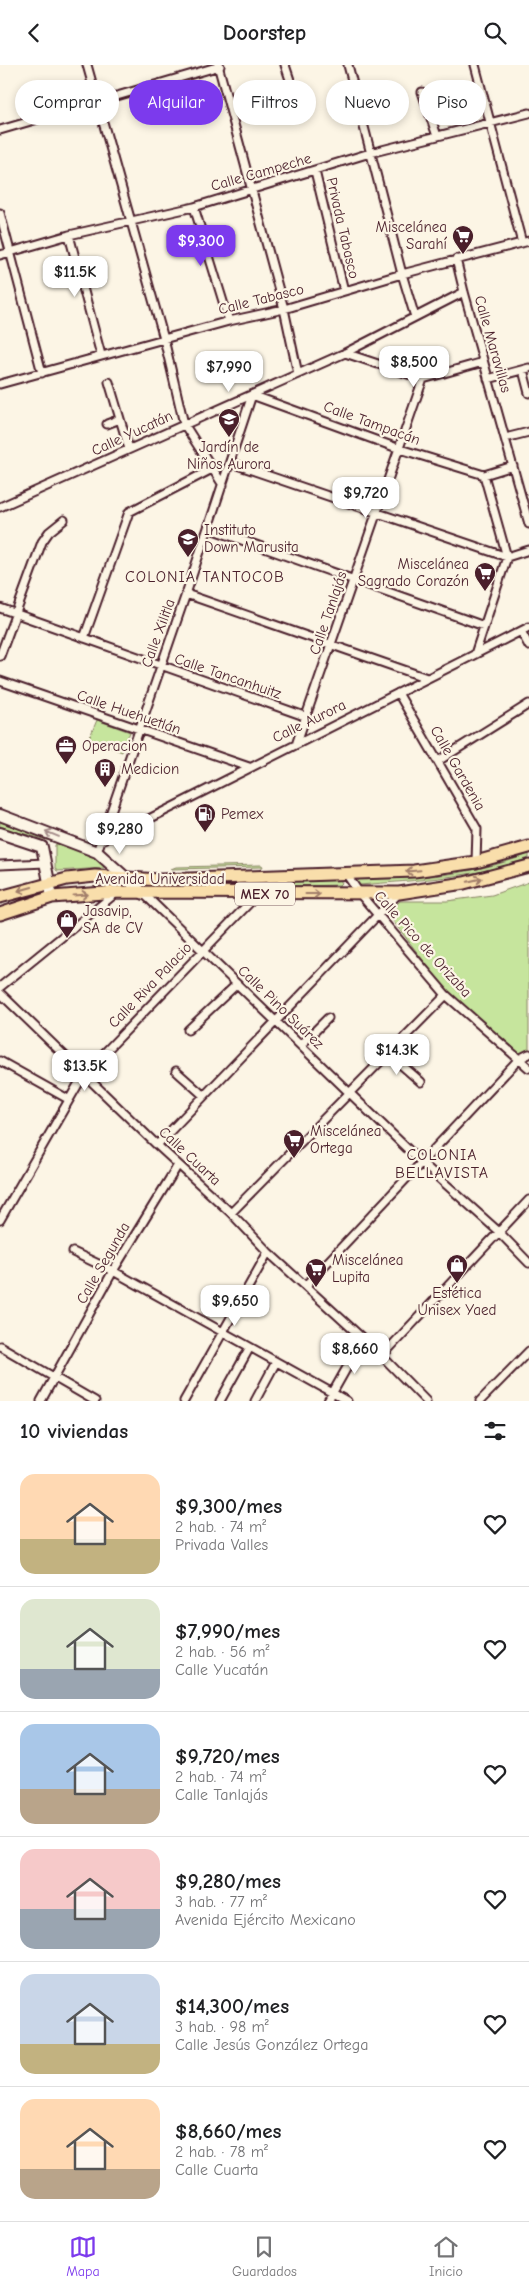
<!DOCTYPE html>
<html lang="es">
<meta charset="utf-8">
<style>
:root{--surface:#fff;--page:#f6f6f6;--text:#202124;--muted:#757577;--line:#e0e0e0;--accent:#7c3aed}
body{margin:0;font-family:"Comic Neue",sans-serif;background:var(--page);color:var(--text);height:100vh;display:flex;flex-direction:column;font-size:19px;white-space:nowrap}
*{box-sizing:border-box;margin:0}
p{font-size:16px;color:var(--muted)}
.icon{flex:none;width:28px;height:28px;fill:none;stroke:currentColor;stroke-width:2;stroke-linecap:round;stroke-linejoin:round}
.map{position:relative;height:1336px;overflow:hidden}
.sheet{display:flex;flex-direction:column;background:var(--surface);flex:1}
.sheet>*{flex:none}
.hud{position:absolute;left:15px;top:15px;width:500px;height:45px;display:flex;gap:10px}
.price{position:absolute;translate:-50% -42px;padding:0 11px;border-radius:10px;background:#fff;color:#222;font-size:16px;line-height:32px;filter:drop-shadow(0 1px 2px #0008)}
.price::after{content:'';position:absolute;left:50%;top:30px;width:15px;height:11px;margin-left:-8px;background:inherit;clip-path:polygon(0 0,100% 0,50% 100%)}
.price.selected{background:var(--accent);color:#fff}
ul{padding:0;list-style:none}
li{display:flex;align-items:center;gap:15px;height:125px;padding:0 20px}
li+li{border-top:1px solid var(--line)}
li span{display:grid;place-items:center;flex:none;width:140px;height:100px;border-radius:15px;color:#555}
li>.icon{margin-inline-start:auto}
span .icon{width:60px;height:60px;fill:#fffc;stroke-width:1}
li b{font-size:21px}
h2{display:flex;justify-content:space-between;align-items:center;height:60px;padding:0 20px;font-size:21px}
.pill{padding:0 18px;border-radius:22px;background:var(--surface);box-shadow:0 2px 8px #0003;font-size:18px;line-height:45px}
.pill.selected{background:var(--accent);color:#fff}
header{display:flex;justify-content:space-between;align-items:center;height:65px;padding:0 20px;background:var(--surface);font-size:22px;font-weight:600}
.menu{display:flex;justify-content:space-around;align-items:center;height:70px;border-top:1px solid var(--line);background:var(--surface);font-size:14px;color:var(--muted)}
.menu a{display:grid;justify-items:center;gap:2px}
.menu .selected{color:var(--accent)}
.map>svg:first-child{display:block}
</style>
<header><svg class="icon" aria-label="back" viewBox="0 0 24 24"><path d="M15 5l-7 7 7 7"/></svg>Doorstep<svg class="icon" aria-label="search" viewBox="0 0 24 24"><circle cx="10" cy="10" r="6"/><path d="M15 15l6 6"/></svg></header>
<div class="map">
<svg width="529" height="1336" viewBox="0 0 529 1336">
<rect width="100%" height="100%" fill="#fcf5e5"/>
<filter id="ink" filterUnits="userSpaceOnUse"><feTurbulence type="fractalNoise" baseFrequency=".02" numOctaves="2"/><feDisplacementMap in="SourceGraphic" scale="10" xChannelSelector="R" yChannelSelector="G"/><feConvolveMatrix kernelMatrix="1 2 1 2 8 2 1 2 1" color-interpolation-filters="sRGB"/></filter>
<g filter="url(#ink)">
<path fill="#c6e59d" stroke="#888264" d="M 97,655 L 130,667 L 122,687 L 89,674 Z
M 0,757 L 57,778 L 0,762 Z
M 57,779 L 101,793 L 106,801 L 104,803 L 57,806 L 55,803 L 55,780 Z
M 529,789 L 529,793 C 475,813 417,815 360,820 L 357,817 L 360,814 C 421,814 472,810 529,789 Z
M 262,800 L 263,802 L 171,804 L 176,802 Z
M 328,815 L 340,815 L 342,818 L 340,820 L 165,824 L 164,822 Z
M 529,817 L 529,985 L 521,989 L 445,924 L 387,848 L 400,836 L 447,836 L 492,830 Z"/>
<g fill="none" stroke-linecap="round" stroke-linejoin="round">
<g stroke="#4a1f2b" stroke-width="11">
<path id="minor" d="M 87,0 L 164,274 L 184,359 L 223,420
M 218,0 L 284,244 L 298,309
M 285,0 L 294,27
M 348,0 L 402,209 L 415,252
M 475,0 L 522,178
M 422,27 L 437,71
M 0,65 L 220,1
M 315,106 L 344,226
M 194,142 L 229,256
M 0,148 L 42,308
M 69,170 L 101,290
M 0,190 L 69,170 L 194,142 L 370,88 L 529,48
M 456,194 L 464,227 L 529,459
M 345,288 L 423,314 L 483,297
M 523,305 L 529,328
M 488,314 L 529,303
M 109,317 L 129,384
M 0,319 L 229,256 L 284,244 L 402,209 L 529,176
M 107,359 L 120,354
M 505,373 L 529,367
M 231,398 L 507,492 L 529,485
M 484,410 L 513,401
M 0,442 L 345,288 L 464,227
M 208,463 L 484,561
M 186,529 L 427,613
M 0,543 L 307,652
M 521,566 L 529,581
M 84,573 L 129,447 L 212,404
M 475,589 L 507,492 L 484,410
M 0,591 L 42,477 L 49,467 L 64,455
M 0,616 L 249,702
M 398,628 L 477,764 L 476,797
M 297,677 L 423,314
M 438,696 L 529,639
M 102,775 L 131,763 L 529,562
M 97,787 L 186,529 L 252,330 L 400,384 L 484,410
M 0,800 L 46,798
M 347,810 L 360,829 L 446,930 L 529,1003
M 144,829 L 421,1097 L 498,1166 L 529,1198
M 0,922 L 116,828
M 0,928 L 157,1080 L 231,1148 L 268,1187 L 382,1291 L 426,1336
M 188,965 L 237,919
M 301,980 L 328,953
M 389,989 L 421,1017
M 0,996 L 68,1034
M 176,1006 L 204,1031
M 157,1080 L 399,828
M 231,1148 L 446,930
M 0,1155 L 84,1009 L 258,829
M 73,1187 L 113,1206 L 347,1336
M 306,1220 L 519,994 L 529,989
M 0,1281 L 95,1336
M 382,1291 L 529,1135
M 41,1336 L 113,1206 L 178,1100
M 184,1336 L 268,1187
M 220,1336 L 250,1282
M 255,1336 L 276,1297
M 328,1336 L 363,1274
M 480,1336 L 529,1286"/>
</g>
<g stroke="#4a1f2b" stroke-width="14">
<path id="secondary" d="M 0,750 L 97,787 L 144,829
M 0,768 L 42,782 L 52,832"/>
</g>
<g stroke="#4a1f2b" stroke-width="15">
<path id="primary" d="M 0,832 L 67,814 L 95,811 L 160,815 L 414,806 L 476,797 L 529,782
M 0,849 L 52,832 L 116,827 L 399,828 L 464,818 L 529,801"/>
</g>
<use href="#minor" stroke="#fcf5e5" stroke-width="7"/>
<use href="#secondary" stroke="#fcf5e5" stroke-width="10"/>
<use href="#primary" stroke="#f9deab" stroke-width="11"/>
</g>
<defs><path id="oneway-shaft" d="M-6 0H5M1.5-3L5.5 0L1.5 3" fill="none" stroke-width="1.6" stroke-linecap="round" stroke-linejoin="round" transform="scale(1.25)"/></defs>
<use stroke="#a38a88" href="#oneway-shaft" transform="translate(52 769) rotate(-158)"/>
<g stroke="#a27e6b">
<use href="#oneway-shaft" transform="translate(413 806) rotate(175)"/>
<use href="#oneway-shaft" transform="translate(475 815) rotate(-14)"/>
<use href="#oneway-shaft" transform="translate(25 824) rotate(164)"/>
<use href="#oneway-shaft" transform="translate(313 829)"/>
<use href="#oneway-shaft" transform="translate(81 830) rotate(-4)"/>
</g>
</g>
<defs>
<g id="supermarket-pin" transform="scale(1.125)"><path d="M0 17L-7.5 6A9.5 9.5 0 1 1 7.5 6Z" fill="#4a1f2b" stroke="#fcf5e5"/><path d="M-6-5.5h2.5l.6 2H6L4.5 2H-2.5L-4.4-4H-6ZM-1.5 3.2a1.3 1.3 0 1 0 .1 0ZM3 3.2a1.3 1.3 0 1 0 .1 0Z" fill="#fff"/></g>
<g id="school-pin" transform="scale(1.125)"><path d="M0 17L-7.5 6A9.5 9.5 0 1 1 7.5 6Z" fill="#4a1f2b" stroke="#fcf5e5"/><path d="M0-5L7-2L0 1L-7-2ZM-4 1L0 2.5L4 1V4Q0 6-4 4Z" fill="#fff"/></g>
<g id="university-pin" transform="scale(1.125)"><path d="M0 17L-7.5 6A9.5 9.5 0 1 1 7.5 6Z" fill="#4a1f2b" stroke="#fcf5e5"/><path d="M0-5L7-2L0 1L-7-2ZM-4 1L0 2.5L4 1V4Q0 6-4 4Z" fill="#fff"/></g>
<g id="office-pin" transform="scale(1.125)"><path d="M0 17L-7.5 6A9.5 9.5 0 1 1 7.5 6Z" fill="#4a1f2b" stroke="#fcf5e5"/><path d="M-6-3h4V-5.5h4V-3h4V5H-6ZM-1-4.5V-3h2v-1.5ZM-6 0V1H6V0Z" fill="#fff"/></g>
<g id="building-pin" transform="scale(1.125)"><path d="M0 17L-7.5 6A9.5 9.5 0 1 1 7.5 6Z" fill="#4a1f2b" stroke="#fcf5e5"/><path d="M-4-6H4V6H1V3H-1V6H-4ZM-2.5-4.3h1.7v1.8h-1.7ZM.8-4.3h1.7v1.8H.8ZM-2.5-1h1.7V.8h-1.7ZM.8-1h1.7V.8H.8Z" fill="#fff"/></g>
<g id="fuel-pin" transform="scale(1.125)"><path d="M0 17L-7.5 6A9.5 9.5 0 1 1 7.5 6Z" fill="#4a1f2b" stroke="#fcf5e5"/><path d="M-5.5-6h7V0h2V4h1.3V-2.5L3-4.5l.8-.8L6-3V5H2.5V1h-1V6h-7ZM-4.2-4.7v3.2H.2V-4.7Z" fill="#fff"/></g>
<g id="shop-pin" transform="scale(1.125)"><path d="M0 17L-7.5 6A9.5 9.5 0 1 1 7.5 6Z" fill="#4a1f2b" stroke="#fcf5e5"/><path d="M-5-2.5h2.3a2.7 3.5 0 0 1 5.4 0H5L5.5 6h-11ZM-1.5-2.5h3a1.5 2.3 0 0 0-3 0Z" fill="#fff"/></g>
</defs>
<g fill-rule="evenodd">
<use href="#supermarket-pin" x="463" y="171"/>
<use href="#school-pin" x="229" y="354"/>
<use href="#university-pin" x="188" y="474"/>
<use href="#supermarket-pin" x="485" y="508"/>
<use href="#office-pin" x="66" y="681"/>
<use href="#building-pin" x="105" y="704"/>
<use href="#fuel-pin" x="205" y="749"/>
<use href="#shop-pin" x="67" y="855"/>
<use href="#supermarket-pin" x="294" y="1075"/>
<use href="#shop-pin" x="457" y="1200"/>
<use href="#supermarket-pin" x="316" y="1204"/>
</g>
<g text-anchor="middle" stroke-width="4.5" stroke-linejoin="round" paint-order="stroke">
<rect fill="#fcf5e5" stroke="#7f5f63" stroke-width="1" x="235" y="817.5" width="60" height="23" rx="4"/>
<g font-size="14" font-weight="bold" fill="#4a1f2b">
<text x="265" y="834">MEX 70</text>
</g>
<g font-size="15" fill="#4a1f2b" stroke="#fcf5e5">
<text transform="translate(261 107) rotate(-16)" y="5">Calle Campeche</text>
<text transform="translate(343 163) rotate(77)" y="5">Privada Tabasco</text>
<text transform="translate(261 234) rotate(-14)" y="5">Calle Tabasco</text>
<text transform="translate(493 279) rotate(74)" y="5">Calle Maravillas</text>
<text transform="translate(372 358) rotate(20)" y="5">Calle Tampacán</text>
<text transform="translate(132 368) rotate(-25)" y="5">Calle Yucatán</text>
<text transform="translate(328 548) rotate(-71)" y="5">Calle Tanlajás</text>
<text transform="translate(158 568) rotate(-70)" y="5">Calle Xilitla</text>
<text transform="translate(228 611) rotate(19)" y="5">Calle Tancanhuitz</text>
<text transform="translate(129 647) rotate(19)" y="5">Calle Huehuetlán</text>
<text transform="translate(309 656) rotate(-26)" y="5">Calle Aurora</text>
<text transform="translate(458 703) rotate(60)" y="5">Calle Gardenia</text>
<text x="160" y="819">Avenida Universidad</text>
<text transform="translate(423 879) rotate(48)" y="5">Calle Pico de Orizaba</text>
<text transform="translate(150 920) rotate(-46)" y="5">Calle Riva Palacio</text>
<text transform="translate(281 942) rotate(44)" y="5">Calle Pino Suárez</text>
<text transform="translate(190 1091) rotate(43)" y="5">Calle Cuarta</text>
<text transform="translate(103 1198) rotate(-60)" y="5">Calle Segunda</text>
</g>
<g font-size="15" fill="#4a1f2b" stroke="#fcf5e5" text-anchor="start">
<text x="447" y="167" text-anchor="end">Miscelánea<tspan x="447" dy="17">Sarahí</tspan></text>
<text x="229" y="387" text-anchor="middle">Jardín de<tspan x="229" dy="17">Niños Aurora</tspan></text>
<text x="204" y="470">Instituto<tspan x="204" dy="17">Down Marusita</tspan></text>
<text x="469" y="504" text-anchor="end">Miscelánea<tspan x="469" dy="17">Sagrado Corazón</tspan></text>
<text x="82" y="686">Operacion</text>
<text x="121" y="709">Medicion</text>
<text x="221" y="754">Pemex</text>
<text x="83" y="851">Jasavip,<tspan x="83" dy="17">SA de CV</tspan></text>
<text x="310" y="1071">Miscelánea<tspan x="310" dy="17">Ortega</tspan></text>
<text x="332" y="1200">Miscelánea<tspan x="332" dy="17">Lupita</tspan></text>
<text x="457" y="1233" text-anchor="middle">Estética<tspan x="457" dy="17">Unisex Yaed</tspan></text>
</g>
<g font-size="16" letter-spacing="1" fill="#4a1f2b" stroke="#fcf5e5">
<text x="205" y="517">COLONIA TANTOCOB</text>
<text x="442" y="1095">COLONIA<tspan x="442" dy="18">BELLAVISTA</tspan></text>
</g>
</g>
</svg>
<b class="price selected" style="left:201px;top:202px">$9,300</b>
<b class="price" style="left:75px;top:233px">$11.5K</b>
<b class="price" style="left:414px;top:323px">$8,500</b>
<b class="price" style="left:229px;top:328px">$7,990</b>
<b class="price" style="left:366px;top:454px">$9,720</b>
<b class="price" style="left:120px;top:790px">$9,280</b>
<b class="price" style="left:397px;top:1011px">$14.3K</b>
<b class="price" style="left:85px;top:1027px">$13.5K</b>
<b class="price" style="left:235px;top:1262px">$9,650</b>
<b class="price" style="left:355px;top:1310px">$8,660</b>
<div class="hud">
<a class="pill">Comprar</a>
<a class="pill selected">Alquilar</a>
<a class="pill">Filtros</a>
<a class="pill">Nuevo</a>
<a class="pill">Piso</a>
</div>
</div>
<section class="sheet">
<h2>10 viviendas<svg class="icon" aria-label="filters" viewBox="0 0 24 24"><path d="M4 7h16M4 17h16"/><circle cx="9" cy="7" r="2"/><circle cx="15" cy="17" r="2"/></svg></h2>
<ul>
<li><span style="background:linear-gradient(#ffd9b3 65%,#c2b280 0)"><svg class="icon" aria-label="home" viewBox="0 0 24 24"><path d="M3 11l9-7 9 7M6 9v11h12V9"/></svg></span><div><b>$9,300/mes</b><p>2 hab. · 74 m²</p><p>Privada Valles</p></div><svg class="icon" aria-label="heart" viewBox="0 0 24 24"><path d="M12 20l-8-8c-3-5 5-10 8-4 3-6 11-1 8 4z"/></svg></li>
<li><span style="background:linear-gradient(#dfe7d0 70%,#9aa5b1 0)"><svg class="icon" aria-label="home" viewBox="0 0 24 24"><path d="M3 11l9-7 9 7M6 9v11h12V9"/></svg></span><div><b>$7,990/mes</b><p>2 hab. · 56 m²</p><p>Calle Yucatán</p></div><svg class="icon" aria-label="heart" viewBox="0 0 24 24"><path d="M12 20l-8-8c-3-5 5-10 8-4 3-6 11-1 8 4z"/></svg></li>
<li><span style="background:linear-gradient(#a9c7e8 65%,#b9a48a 0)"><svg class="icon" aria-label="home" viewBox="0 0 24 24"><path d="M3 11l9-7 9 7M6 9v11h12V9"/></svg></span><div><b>$9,720/mes</b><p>2 hab. · 74 m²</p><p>Calle Tanlajás</p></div><svg class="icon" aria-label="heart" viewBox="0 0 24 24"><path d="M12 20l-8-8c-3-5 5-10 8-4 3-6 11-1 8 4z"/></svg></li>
<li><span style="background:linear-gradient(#f6c9c9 60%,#9aa5b1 0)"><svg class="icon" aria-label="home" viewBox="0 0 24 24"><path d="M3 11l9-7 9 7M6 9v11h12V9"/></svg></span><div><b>$9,280/mes</b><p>3 hab. · 77 m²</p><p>Avenida Ejército Mexicano</p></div><svg class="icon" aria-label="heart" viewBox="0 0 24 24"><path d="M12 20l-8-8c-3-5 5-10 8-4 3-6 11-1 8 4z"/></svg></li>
<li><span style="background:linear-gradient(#c9d6e8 70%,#c2b280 0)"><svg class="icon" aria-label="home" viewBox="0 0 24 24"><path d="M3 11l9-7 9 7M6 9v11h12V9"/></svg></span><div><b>$14,300/mes</b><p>3 hab. · 98 m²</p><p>Calle Jesús González Ortega</p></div><svg class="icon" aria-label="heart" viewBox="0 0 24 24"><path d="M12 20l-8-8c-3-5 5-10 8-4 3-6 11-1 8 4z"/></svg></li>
<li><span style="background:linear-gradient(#ffd9b3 70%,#b9a48a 0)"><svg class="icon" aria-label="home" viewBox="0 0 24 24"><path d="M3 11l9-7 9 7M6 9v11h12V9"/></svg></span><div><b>$8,660/mes</b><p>2 hab. · 78 m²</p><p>Calle Cuarta</p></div><svg class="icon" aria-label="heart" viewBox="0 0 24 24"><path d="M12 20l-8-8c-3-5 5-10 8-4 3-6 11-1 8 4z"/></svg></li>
</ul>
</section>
<nav class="menu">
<a class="selected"><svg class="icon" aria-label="map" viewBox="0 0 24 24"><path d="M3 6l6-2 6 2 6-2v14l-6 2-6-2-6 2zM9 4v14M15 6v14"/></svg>Mapa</a>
<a><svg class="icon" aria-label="saved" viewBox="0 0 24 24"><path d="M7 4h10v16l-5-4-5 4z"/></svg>Guardados</a>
<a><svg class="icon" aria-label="home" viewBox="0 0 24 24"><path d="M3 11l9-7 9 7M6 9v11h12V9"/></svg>Inicio</a>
</nav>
